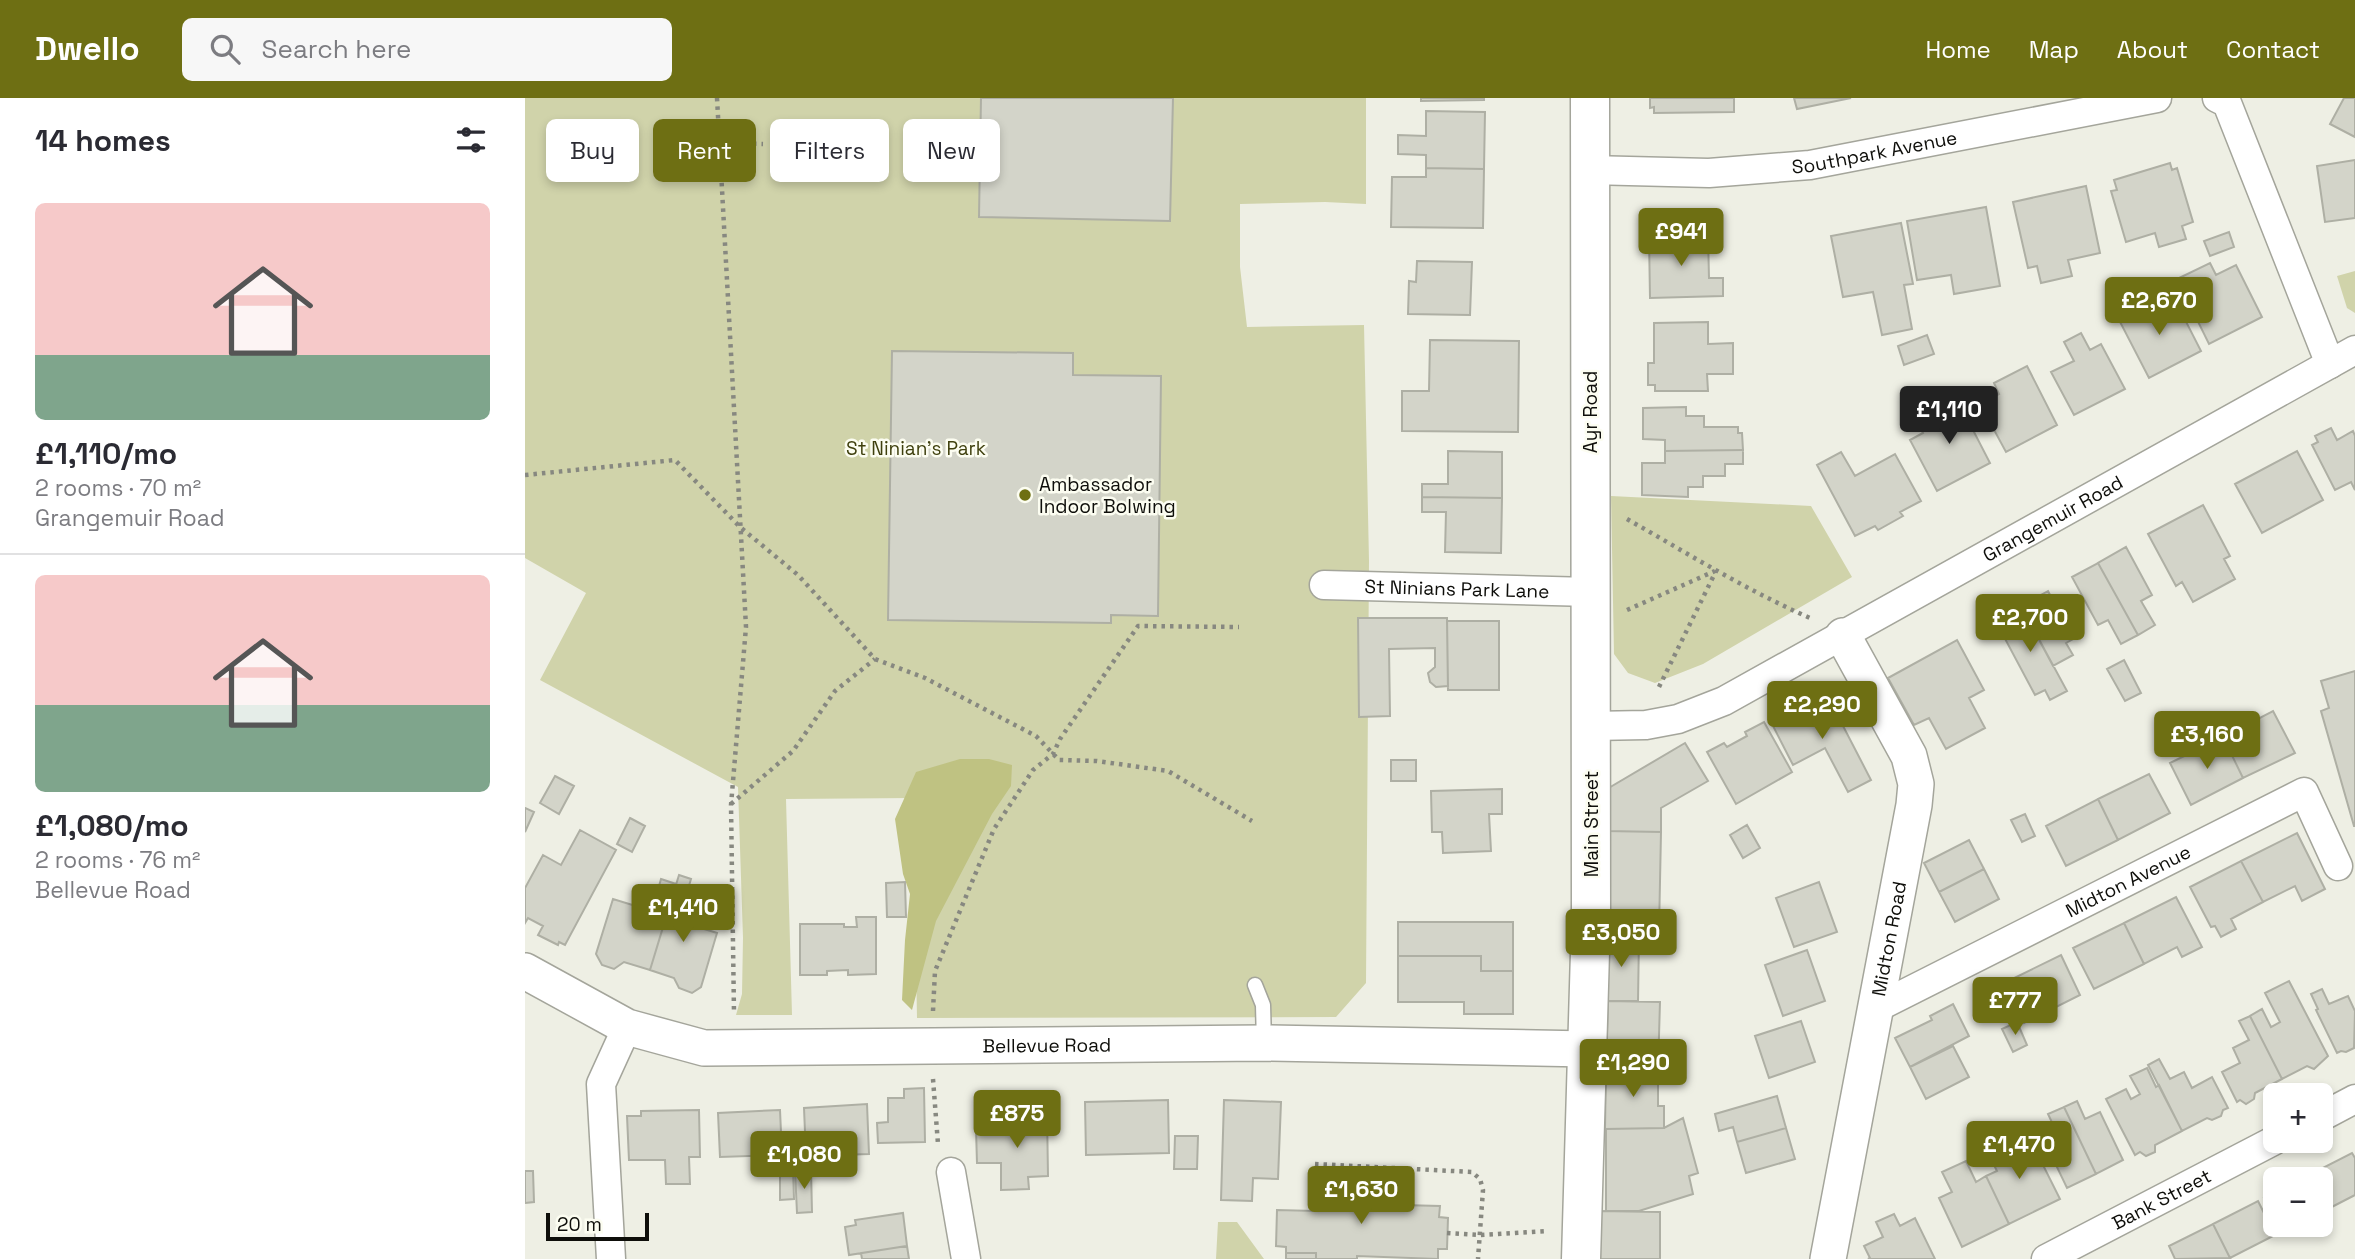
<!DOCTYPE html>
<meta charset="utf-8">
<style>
:root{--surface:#fff;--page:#f7f7f7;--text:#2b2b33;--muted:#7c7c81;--line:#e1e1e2;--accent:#6e6f13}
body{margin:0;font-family:"Space Grotesk",sans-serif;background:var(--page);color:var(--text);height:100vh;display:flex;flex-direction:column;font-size:26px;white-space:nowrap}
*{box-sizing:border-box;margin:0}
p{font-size:23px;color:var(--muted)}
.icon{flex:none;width:38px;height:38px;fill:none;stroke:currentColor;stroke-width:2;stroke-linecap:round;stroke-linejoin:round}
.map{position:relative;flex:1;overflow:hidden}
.drawer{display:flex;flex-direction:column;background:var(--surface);width:525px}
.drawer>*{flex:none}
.hud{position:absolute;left:21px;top:21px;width:665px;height:63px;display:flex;gap:14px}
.tools{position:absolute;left:1738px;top:985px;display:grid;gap:14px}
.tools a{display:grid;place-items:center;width:70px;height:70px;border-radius:10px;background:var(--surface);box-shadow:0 4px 10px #0003;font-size:35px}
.scale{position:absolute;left:21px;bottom:18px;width:103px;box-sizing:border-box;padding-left:7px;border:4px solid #0e0e0a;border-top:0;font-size:19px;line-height:24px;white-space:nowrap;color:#0e0e0a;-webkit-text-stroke:5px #fcfdf1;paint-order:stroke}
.price{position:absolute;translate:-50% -60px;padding:0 16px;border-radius:7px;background:var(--accent);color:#fff;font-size:23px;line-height:46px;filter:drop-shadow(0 2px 4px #0008)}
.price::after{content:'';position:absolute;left:50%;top:42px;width:21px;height:16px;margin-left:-10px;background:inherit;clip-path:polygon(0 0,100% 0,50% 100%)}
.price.on{background:#222;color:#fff}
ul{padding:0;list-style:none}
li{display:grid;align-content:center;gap:14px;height:371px;padding:0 35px}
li+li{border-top:2px solid var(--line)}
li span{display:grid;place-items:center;height:217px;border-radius:10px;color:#555}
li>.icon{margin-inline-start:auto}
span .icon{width:126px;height:126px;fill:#fffc;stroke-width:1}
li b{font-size:30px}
h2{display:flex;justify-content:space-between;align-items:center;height:84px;padding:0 35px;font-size:30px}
.tag{padding:0 24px;border-radius:10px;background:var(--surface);box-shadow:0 4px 10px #0003;font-size:24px;line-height:63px}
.tag.on{background:var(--accent);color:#fff}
header{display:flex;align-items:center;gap:42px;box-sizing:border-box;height:98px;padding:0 35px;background:var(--accent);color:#fff}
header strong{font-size:33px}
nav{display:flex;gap:38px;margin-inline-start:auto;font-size:24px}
.search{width:490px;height:63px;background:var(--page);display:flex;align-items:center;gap:18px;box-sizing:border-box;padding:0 24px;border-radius:10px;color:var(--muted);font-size:26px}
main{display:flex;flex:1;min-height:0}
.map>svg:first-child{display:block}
</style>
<header>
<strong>Dwello</strong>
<div class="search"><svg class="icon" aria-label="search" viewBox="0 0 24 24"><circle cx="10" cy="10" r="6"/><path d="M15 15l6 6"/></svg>Search here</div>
<nav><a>Home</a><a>Map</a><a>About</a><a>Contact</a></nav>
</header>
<main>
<section class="drawer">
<h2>14 homes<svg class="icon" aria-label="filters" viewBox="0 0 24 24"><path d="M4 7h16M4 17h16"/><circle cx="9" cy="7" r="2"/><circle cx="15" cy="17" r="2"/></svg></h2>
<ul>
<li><span style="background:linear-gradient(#f6c9c9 70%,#7fa58c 0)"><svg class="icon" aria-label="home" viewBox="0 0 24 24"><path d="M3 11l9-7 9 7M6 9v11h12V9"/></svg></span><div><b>£1,110/mo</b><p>2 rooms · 70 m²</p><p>Grangemuir Road</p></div></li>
<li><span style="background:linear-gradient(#f6c9c9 60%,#7fa58c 0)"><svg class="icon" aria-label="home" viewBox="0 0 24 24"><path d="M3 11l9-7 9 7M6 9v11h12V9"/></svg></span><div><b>£1,080/mo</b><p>2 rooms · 76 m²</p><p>Bellevue Road</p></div></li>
</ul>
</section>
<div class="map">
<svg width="1830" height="1161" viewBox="0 0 1830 1161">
<rect width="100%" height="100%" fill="#eeefe4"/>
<path fill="#d0d3aa" d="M 0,0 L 841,0 L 841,106 L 800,104 L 715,106 L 715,169 L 722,229 L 839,227 L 844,463 L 841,885 L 811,919 L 392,920 L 388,700 L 261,701 L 267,917 L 211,917 L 217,896 L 218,840 L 213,689 L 15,582 L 61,495 L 0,460 Z
M 1830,173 L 1830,215 L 1822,210 L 1812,178 Z
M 1086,398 L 1286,408 L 1327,479 L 1178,566 L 1130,585 L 1103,575 L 1089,556 Z
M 693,1124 L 712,1124 L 739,1161 L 691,1161 Z"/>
<path fill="#bfc282" d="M 435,661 L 464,661 L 487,667 L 486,688 L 467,716 L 411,823 L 387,912 L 377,902 L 380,842 L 385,796 L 378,776 L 370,721 L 391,674 Z"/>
<path fill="#d3d4c9" stroke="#aeafa4" stroke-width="2" d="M 456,0 L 648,0 L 645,123 L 454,119 Z
M 896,0 L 959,0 L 959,2 L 896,3 Z
M 1125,0 L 1209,0 L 1209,14 L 1129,15 L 1129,9 L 1125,10 Z
M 1269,0 L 1326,0 L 1272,11 Z
M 1819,0 L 1830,0 L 1830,39 L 1805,26 Z
M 901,13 L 960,14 L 959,71 L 901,70 L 901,57 L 873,56 L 873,37 L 901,38 Z
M 1830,62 L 1830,120 L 1800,124 L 1792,68 Z
M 1645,65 L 1647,72 L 1652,70 L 1668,124 L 1657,128 L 1661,141 L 1634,149 L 1630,135 L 1601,144 L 1586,93 L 1592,92 L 1589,82 Z
M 901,70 L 959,71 L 958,130 L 866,129 L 867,79 L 901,79 Z
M 1561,88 L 1575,155 L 1543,162 L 1547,178 L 1516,185 L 1512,168 L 1503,170 L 1488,104 Z
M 1461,109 L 1475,188 L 1429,196 L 1426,177 L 1392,182 L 1382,123 Z
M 1376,125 L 1388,186 L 1379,187 L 1387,231 L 1357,237 L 1348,194 L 1318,199 L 1306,138 Z
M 1704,134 L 1709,149 L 1685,158 L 1679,143 Z
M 1183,138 L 1184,180 L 1198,180 L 1198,198 L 1125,200 L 1124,139 Z
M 892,163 L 947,164 L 945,217 L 883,216 L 884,183 L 891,184 Z
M 1685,165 L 1691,177 L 1711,167 L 1737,219 L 1684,246 L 1652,181 Z
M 1625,203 L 1631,214 L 1651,204 L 1676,253 L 1624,280 L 1593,220 Z
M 1183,224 L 1183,246 L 1208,245 L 1208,276 L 1182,276 L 1183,293 L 1130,293 L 1130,287 L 1123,287 L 1123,265 L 1129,265 L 1129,225 Z
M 1556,235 L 1565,252 L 1576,246 L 1600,291 L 1549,317 L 1526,274 L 1549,263 L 1539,244 Z
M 1402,237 L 1409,256 L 1379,267 L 1373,248 Z
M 905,242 L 994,243 L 993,334 L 877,333 L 877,293 L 904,293 Z
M 367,253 L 548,255 L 548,277 L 636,278 L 633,518 L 586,517 L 586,525 L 363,522 Z
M 1502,268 L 1532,327 L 1481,354 L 1455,306 L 1474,296 L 1469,285 Z
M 1432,301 L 1465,365 L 1412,393 L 1385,342 L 1398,335 L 1392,322 Z
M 1161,309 L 1161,318 L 1179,318 L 1179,329 L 1213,329 L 1213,335 L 1217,335 L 1218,352 L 1140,353 L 1140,342 L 1118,341 L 1118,310 Z
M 1806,330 L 1812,342 L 1828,333 L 1830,338 L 1830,392 L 1826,384 L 1810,392 L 1787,347 L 1793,344 L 1790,338 Z
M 1218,352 L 1218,366 L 1200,366 L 1200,378 L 1178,378 L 1178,389 L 1163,389 L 1163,399 L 1117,397 L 1117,365 L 1140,365 L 1140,353 Z
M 923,353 L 977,354 L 977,400 L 897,399 L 897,386 L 923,386 Z
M 1772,353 L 1798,402 L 1737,435 L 1710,386 Z
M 1316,354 L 1330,378 L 1370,356 L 1396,403 L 1375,414 L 1378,418 L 1353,432 L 1350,428 L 1330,438 L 1292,367 Z
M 897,399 L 977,400 L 976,455 L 920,454 L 921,414 L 897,414 Z
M 1678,407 L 1705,458 L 1699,461 L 1710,481 L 1668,504 L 1657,484 L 1651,488 L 1623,436 Z
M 1601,449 L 1627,497 L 1616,503 L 1630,527 L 1613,537 L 1573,465 Z
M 1573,465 L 1613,537 L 1596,546 L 1583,522 L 1573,527 L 1547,479 Z
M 1523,493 L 1548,541 L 1541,545 L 1548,557 L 1528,568 L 1496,508 Z
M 1496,508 L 1542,593 L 1525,602 L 1520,592 L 1510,597 L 1470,522 Z
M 833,520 L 922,520 L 923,588 L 911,589 L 905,584 L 903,575 L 910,569 L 910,550 L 864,551 L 865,618 L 834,619 Z
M 922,523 L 974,523 L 974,592 L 923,592 Z
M 1432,542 L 1459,592 L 1444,600 L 1460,630 L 1421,651 L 1404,620 L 1389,627 L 1363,580 Z
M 1599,562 L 1616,595 L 1600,603 L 1582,571 Z
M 1830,573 L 1830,728 L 1829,728 L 1796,613 L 1804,610 L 1796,583 Z
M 1302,597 L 1346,682 L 1323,694 L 1300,650 L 1268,667 L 1247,626 Z
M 1748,613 L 1770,655 L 1718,680 L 1698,639 Z
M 1239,624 L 1267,674 L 1211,706 L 1182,654 L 1199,645 L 1202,649 L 1222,638 L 1220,634 Z
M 1698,639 L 1718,680 L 1666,707 L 1645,665 Z
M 1160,645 L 1183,683 L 1136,710 L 1136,734 L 1081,733 L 1082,691 Z
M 866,662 L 891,662 L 891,683 L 866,683 Z
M 1624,676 L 1645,715 L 1593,742 L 1573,701 Z
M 30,678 L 49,688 L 34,716 L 15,705 Z
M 977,691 L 977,716 L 964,716 L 966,753 L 918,755 L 917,734 L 907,734 L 906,693 Z
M 1573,701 L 1593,742 L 1541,768 L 1521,728 Z
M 0,710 L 9,714 L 0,734 Z
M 1500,716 L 1510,738 L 1497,744 L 1486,722 Z
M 105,720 L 120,728 L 107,754 L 92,746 Z
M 1222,727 L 1235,750 L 1218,760 L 1205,737 Z
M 55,732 L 91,752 L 40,847 L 34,844 L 33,847 L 13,837 L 18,828 L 3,820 L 0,825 L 0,790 L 18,757 L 36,767 Z
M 1081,733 L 1136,734 L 1134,833 L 1080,832 Z
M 1772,735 L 1800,791 L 1777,803 L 1770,788 L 1738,804 L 1716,763 Z
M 1444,742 L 1459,771 L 1414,794 L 1399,765 Z
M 1716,763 L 1738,804 L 1706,821 L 1711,831 L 1696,839 L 1690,828 L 1686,829 L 1665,789 Z
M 1459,771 L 1474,801 L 1430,824 L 1414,794 Z
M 154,777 L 166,781 L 160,801 L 167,803 L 160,825 L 192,835 L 176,889 L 167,895 L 154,890 L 149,880 L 125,872 Z
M 136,781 L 151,786 L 125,872 L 99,864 L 89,871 L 77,867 L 71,856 L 88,801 L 127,813 Z
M 380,784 L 381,819 L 362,819 L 361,785 Z
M 1294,784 L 1312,834 L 1269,849 L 1251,800 Z
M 1651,799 L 1677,849 L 1657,859 L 1652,849 L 1619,866 L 1599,825 Z
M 331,819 L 351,819 L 351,876 L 323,877 L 323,872 L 302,873 L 302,877 L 275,877 L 275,826 L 319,826 L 319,829 L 332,829 Z
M 873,824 L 988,824 L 988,873 L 956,873 L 956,858 L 873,858 Z
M 1599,825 L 1619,866 L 1569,891 L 1548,850 Z
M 1080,838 L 1114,839 L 1113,903 L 1079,903 Z
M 1282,852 L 1300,903 L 1258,918 L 1240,867 Z
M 1536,857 L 1555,897 L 1499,925 L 1479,885 Z
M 873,858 L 956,858 L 956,873 L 988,873 L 988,916 L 939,916 L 939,904 L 873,904 Z
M 1764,883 L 1803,958 L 1789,971 L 1782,968 L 1757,981 L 1725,918 L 1737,911 L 1746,929 L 1755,924 L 1740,895 Z
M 1797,891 L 1804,906 L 1823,898 L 1830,913 L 1829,950 L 1821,954 L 1816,953 L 1812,955 L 1791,912 L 1793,911 L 1786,896 Z
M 1083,903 L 1135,904 L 1133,971 L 1081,969 Z
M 1428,906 L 1444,938 L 1385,969 L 1370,940 L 1407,922 L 1405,918 Z
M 1725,918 L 1757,981 L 1730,995 L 1729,1001 L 1721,1006 L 1715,1002 L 1712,1004 L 1697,974 L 1715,965 L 1708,950 L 1724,942 L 1714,923 Z
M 1276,923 L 1290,964 L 1244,980 L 1230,938 Z
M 1492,924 L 1502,947 L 1488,954 L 1477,931 Z
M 1428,948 L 1444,979 L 1401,1001 L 1385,969 Z
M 1634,961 L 1645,981 L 1659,974 L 1667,990 L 1687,979 L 1703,1010 L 1698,1012 L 1696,1018 L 1687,1022 L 1682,1020 L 1657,1033 L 1623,967 Z
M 1081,969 L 1133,971 L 1133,1008 L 1139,1008 L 1139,1030 L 1080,1031 Z
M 1622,970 L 1631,989 L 1634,987 L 1657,1033 L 1630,1047 L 1630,1054 L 1621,1058 L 1615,1054 L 1610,1057 L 1581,1001 L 1601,991 L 1606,1001 L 1615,996 L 1605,978 Z
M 399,990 L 400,1044 L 353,1045 L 352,1025 L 363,1024 L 363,1000 L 379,1000 L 379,991 Z
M 1252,998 L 1261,1030 L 1212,1044 L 1208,1029 L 1194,1033 L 1190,1016 Z
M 643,1002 L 644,1055 L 561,1057 L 560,1004 Z
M 699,1002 L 756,1004 L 753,1081 L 728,1080 L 727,1103 L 696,1102 Z
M 1552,1003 L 1560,1021 L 1575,1014 L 1598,1062 L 1571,1076 L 1539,1009 Z
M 342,1006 L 344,1056 L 281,1058 L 279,1010 Z
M 1539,1009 L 1571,1076 L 1542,1090 L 1519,1042 L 1532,1035 L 1523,1016 Z
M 174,1012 L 175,1059 L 164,1059 L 165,1086 L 141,1086 L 140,1062 L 104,1062 L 102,1018 L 116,1018 L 116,1013 Z
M 255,1012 L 257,1057 L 195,1059 L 193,1015 Z
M 522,1015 L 523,1078 L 503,1079 L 504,1091 L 476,1092 L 476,1065 L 452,1065 L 451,1031 L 488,1030 L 488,1017 Z
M 1158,1020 L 1173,1075 L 1164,1078 L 1168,1096 L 1114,1113 L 1081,1113 L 1081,1031 L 1139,1030 Z
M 1261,1030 L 1270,1061 L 1221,1075 L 1212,1044 Z
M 650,1038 L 673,1038 L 672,1071 L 649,1071 Z
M 1488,1039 L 1497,1059 L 1511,1053 L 1535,1101 L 1484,1126 L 1461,1078 L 1472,1073 L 1461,1051 Z
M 1827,1055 L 1830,1060 L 1830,1097 L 1799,1113 L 1796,1105 L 1796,1082 L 1783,1082 L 1782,1078 Z
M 1441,1063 L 1451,1084 L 1461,1078 L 1484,1126 L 1437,1149 L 1414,1100 L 1427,1094 L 1417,1074 Z
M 286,1071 L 287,1114 L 272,1115 L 270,1072 Z
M 255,1072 L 268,1072 L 269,1101 L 255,1102 Z
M 0,1073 L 8,1073 L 9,1104 L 0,1105 Z
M 791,1079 L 838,1081 L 837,1106 L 915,1108 L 914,1119 L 923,1120 L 922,1151 L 913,1151 L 913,1161 L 832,1158 L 832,1161 L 791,1161 L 791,1155 L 761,1155 L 761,1149 L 751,1148 L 752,1112 L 790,1113 Z
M 1750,1094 L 1750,1121 L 1739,1100 Z
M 1733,1103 L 1750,1137 L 1705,1160 L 1688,1126 Z
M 1074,1113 L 1135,1114 L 1135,1161 L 1074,1161 Z
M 378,1115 L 382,1148 L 324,1157 L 320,1129 L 331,1127 L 330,1122 Z
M 1369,1116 L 1375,1128 L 1390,1120 L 1410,1161 L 1343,1161 L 1345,1160 L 1339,1148 L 1358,1139 L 1351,1124 Z
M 1688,1126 L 1705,1160 L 1650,1161 L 1644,1148 Z
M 382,1148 L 384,1161 L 337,1161 L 336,1155 Z
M 761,1155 L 791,1155 L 791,1161 L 761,1161 Z"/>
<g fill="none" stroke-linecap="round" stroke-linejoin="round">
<g stroke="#a4a59b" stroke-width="17">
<path id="service" d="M 730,887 L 738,907 L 739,945"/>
</g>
<g stroke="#a4a59b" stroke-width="31">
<g id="minor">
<path d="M 1692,0 L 1702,5 L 1805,266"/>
<path id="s1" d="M 1064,72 L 1184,75 L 1285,67 L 1632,0"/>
<path id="s2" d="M 799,487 L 1065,494"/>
<path id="s3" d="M 1066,628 L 1121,627 L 1153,621 L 1199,603 L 1830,252"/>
<path id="s4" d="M 1353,909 L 1779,694 L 1813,768"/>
<path d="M 1796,1019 L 1830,1001"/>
<path d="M 426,1074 L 441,1161"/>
<path d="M 86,1161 L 76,986 L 102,929"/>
<path id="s5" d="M 1521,1161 L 1750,1042"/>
</g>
</g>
<g stroke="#a4a59b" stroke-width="38">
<g id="tertiary">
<path id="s6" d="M 0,873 L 102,929 L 179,950 L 739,945 L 1063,951"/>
<path id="s7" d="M 1303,1161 L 1389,707 L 1391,686 L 1384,658 L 1318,538"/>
</g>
</g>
<g stroke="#a4a59b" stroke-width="41">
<path id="primary" d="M 1056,1161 L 1066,820 L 1065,0"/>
</g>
<path stroke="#878880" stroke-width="4.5" stroke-dasharray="3.5 5" stroke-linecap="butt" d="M 192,0 L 221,529 L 206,707 L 209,915
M 194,45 L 238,46
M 0,377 L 150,362 L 215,429 L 273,477 L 350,561 L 400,580 L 511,638 L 534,662 L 572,663 L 643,673 L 727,723
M 1102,421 C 1162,455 1221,492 1285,520
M 1102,512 L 1190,473
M 1134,589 L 1191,473
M 206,706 L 268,653 L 310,593 L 350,561
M 408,913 L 410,873 L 469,731 L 508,672 L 528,656 L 535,641 L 613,528 L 714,529
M 408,981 L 413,1046
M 790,1066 L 947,1074 L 955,1081 L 958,1092 L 953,1161
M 922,1135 L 955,1137 L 1022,1133"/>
<use href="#service" stroke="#fff" stroke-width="14"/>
<use href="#minor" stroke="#fff" stroke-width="28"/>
<use href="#tertiary" stroke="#fff" stroke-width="35"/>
<use href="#primary" stroke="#fff" stroke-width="38"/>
</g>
<circle fill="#6e6f13" stroke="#fcfdf1" stroke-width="2.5" cx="500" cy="397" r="7"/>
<g text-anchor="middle" stroke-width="5" stroke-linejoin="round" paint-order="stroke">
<g font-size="19" fill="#0e0e0a" stroke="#fcfdf1">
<text dy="7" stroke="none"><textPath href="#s1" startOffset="287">Southpark Avenue</textPath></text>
<text transform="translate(1065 314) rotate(-90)" y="7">Ayr Road</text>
<text dy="7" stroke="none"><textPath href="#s3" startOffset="513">Grangemuir Road</textPath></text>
<text dy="7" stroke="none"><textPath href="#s2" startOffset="133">St Ninians Park Lane</textPath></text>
<text transform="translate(1066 726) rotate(-90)" y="7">Main Street</text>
<text dy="7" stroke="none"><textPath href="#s4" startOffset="280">Midton Avenue</textPath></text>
<text dy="7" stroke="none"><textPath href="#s7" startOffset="326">Midton Road</textPath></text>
<text dy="7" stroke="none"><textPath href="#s6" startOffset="539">Bellevue Road</textPath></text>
<text dy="7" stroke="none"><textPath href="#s5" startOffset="130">Bank Street</textPath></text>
</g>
<g font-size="19" fill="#3f400e" stroke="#fcfdf1">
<text x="391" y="357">St Ninian's Park</text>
</g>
<g font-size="19" fill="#0e0e0a" stroke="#fcfdf1" text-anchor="start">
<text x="514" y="393">Ambassador<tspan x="514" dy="22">Indoor Bolwing</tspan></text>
</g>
</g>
</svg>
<div class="tools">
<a>+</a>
<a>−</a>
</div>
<div class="scale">20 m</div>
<b class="price" style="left:1156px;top:170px">£941</b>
<b class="price" style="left:1634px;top:239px">£2,670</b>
<b class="price on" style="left:1424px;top:348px">£1,110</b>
<b class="price" style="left:1505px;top:556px">£2,700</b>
<b class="price" style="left:1297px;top:643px">£2,290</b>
<b class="price" style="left:1682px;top:673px">£3,160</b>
<b class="price" style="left:158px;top:846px">£1,410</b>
<b class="price" style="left:1096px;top:871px">£3,050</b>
<b class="price" style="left:1490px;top:939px">£777</b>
<b class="price" style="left:1108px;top:1001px">£1,290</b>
<b class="price" style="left:492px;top:1052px">£875</b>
<b class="price" style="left:1494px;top:1083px">£1,470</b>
<b class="price" style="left:279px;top:1093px">£1,080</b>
<b class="price" style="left:836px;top:1128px">£1,630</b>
<div class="hud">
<a class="tag">Buy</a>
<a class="tag on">Rent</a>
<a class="tag">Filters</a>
<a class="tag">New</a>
</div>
</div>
</main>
